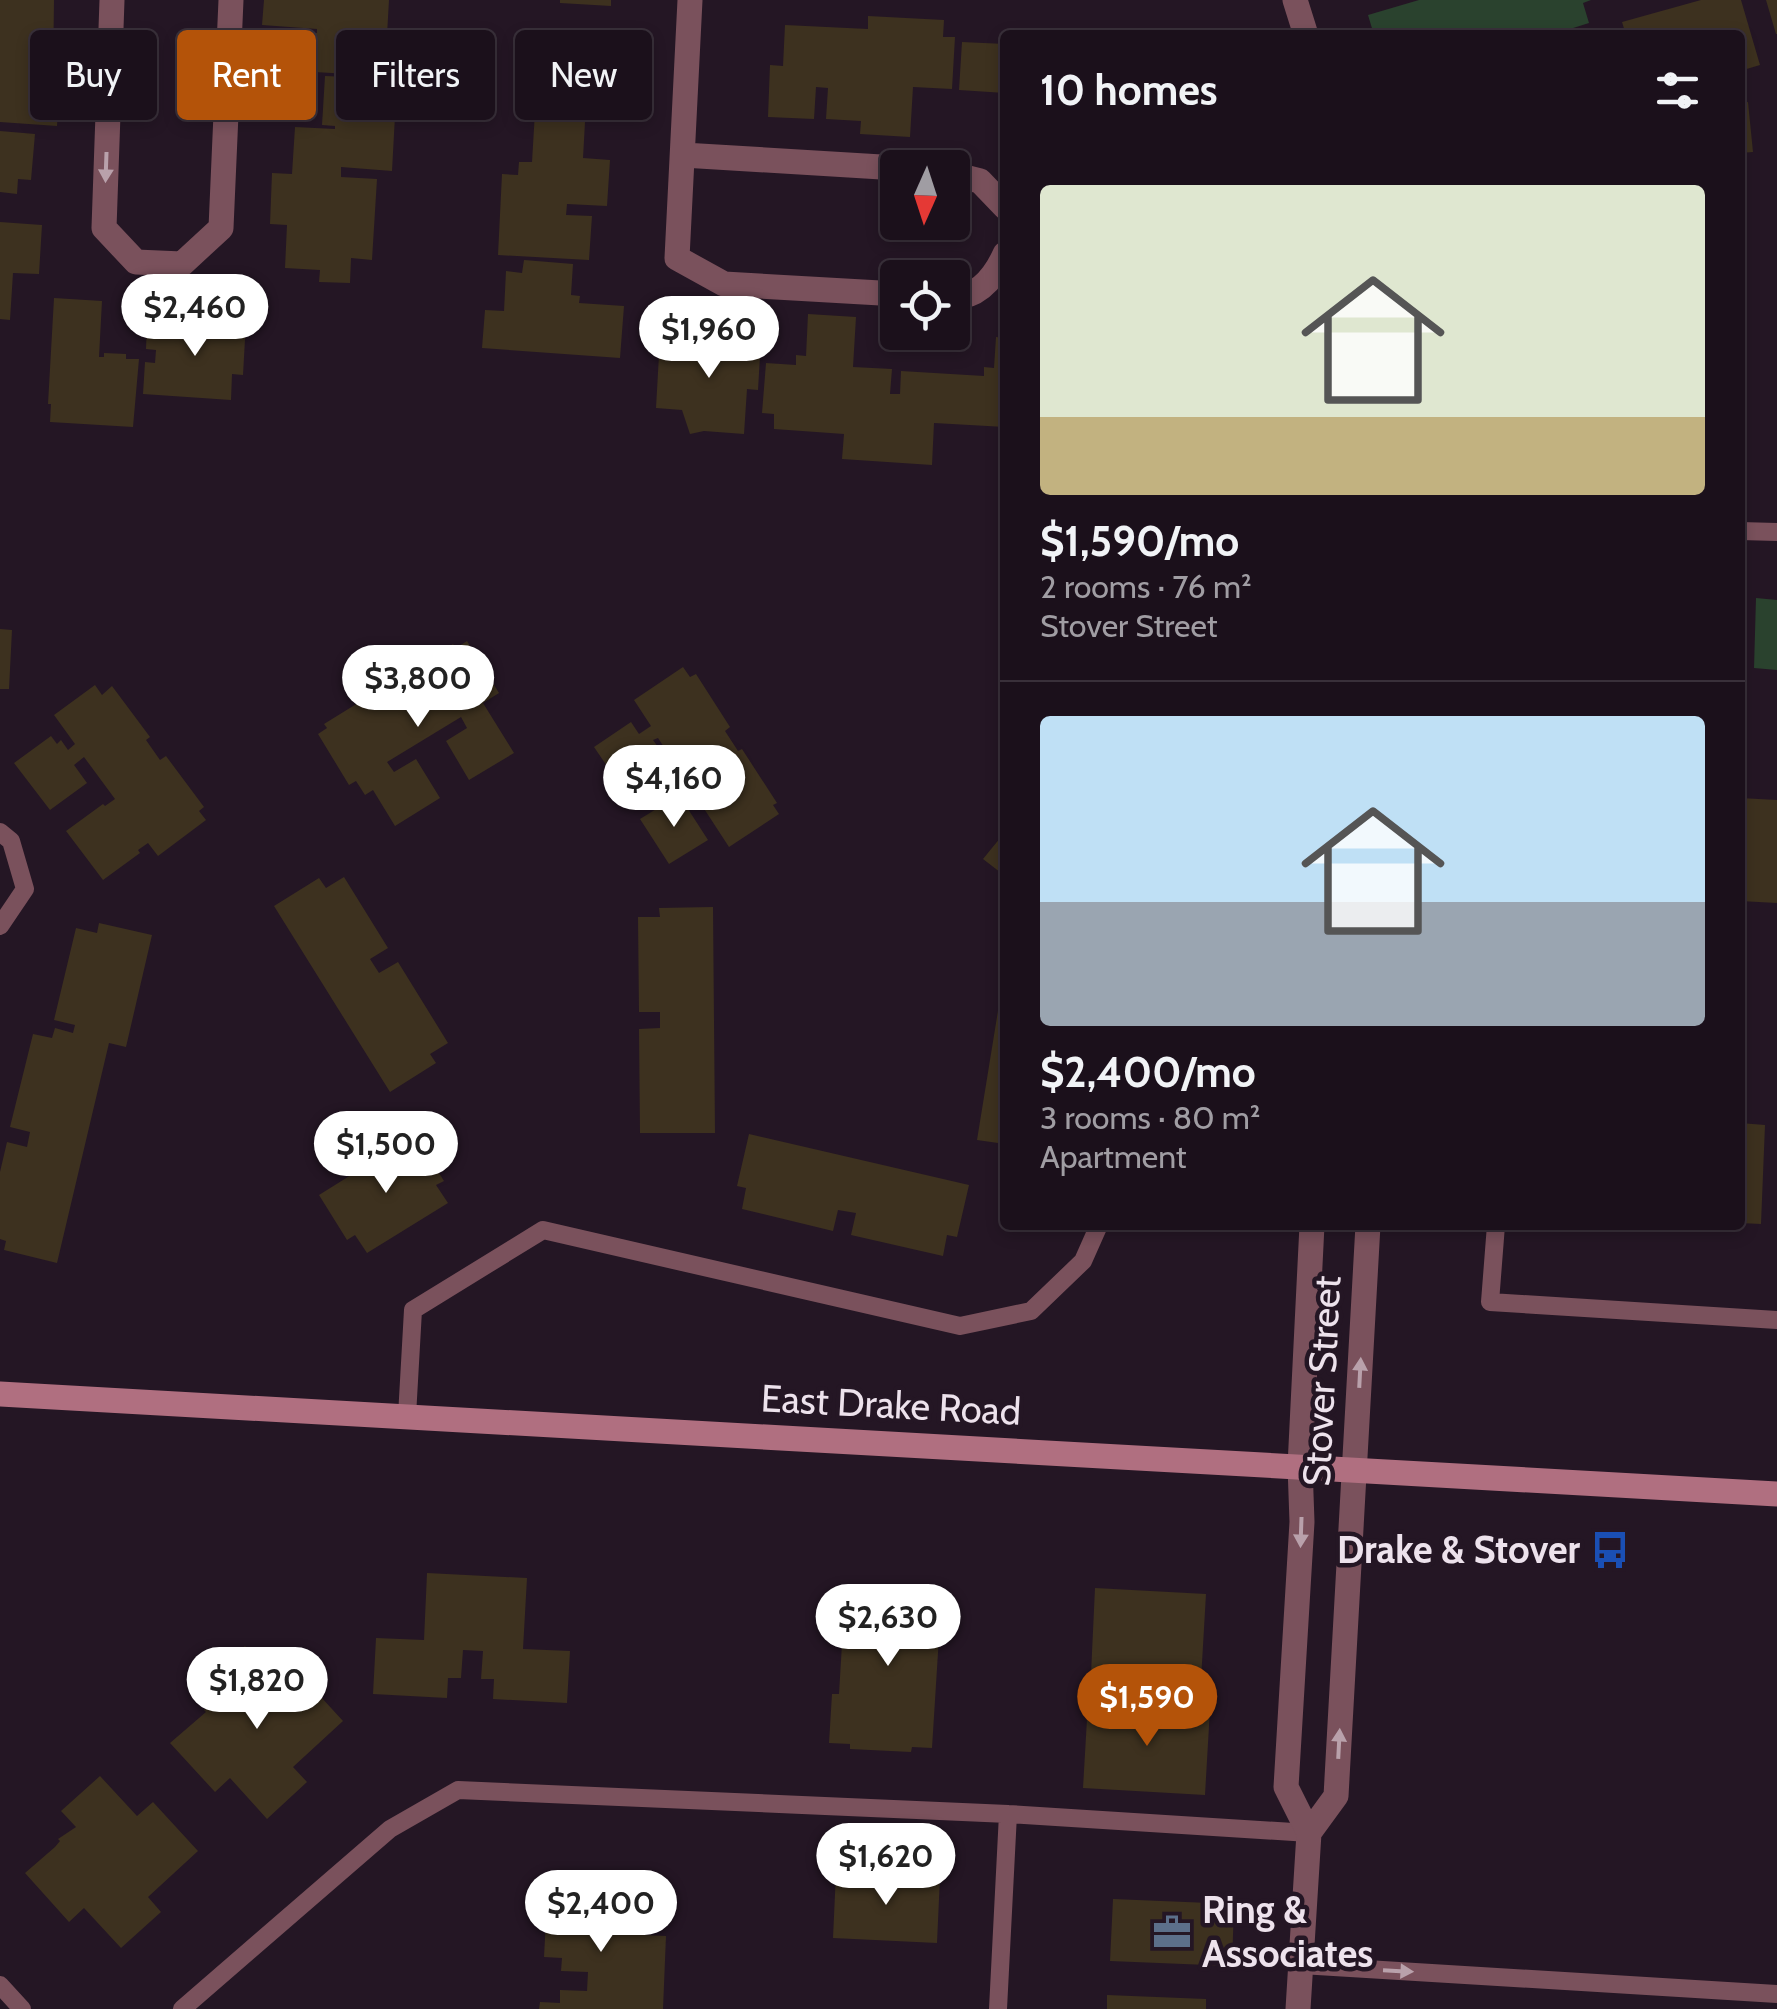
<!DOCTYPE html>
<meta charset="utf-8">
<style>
:root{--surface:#1b101b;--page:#281e28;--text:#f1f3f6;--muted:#a09da3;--line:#39303a;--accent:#b45309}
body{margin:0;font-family:Cabin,sans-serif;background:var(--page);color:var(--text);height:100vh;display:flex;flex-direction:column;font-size:38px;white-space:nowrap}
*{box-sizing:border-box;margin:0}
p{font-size:32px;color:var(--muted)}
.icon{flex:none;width:55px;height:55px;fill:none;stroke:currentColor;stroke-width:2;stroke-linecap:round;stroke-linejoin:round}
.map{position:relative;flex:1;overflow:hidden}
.side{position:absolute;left:1000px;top:30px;width:745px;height:1200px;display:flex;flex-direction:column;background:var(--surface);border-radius:10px;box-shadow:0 5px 15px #0003,0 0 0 2px var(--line)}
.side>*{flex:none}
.top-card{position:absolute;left:30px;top:30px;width:820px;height:90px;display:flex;gap:20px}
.needle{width:65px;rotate:183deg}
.buttons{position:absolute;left:880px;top:150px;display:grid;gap:20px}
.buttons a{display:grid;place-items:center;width:90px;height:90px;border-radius:10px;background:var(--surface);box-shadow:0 5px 15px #0003,0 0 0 2px var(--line);font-size:50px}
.price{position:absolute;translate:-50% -85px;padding:0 22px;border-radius:35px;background:#fff;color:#222;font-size:32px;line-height:65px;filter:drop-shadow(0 2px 5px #0008)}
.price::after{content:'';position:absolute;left:50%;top:60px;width:30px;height:22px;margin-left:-15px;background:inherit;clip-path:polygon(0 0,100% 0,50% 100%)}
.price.active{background:var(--accent);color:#fff}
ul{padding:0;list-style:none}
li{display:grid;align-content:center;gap:20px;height:530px;padding:0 40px}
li+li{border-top:2px solid var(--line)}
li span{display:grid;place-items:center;height:310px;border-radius:10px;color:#555}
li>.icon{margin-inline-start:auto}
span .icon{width:180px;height:180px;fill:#fffc;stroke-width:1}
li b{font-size:42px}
h2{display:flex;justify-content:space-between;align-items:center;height:120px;padding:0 40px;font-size:42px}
.chip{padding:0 35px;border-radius:10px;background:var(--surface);box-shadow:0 5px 15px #0003,0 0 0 2px var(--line);font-size:35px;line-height:90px}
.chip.active{background:var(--accent);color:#fff}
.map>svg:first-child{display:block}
</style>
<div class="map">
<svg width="1777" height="2009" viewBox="0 0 1777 2009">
<rect width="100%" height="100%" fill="#241624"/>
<path fill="#2a422e" d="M 1419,0 L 1591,0 L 1583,3 L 1589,23 L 1551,35 L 1374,35 L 1368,15 Z
M 1756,598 L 1777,600 L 1777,670 L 1754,668 Z"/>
<path fill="#3d311f" d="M 0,0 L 54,0 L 53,76 L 60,77 L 57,126 L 0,122 Z
M 264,0 L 389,0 L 385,70 L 368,68 L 367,75 L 314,72 L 314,33 L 317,33 L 317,29 L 262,25 Z
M 560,0 L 611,0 L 611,6 L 560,3 Z
M 1701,0 L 1741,0 L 1760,65 L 1740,71 L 1740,35 L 1626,35 L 1622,22 Z
M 1766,0 L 1777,0 L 1777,34 L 1776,34 Z
M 868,16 L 944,20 L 943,37 L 955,37 L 952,89 L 913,87 L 910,137 L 860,134 L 861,121 L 826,119 L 828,88 L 816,87 L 814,119 L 768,117 L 770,65 L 783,66 L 785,25 L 868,29 Z
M 962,42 L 1005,44 L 1005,93 L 959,90 Z
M 539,44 L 616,49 L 615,64 L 629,65 L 627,114 L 593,112 L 593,122 L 585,122 L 583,158 L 610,160 L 607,206 L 567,204 L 566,215 L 592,216 L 589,260 L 498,255 L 502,174 L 518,175 L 519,162 L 532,162 Z
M 325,76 L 397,79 L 392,171 L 341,167 L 341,177 L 377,179 L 372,260 L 351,258 L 350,283 L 319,282 L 320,270 L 285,268 L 287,225 L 270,224 L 272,173 L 292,174 L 295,127 L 335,129 L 335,126 L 322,125 Z
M 1748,102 L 1753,152 L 1740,153 L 1740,103 Z
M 0,131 L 35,134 L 31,180 L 18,179 L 17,194 L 0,192 Z
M 0,222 L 42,225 L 39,274 L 13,273 L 10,320 L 0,319 Z
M 524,260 L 573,264 L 571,295 L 580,296 L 579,303 L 624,306 L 620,358 L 482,348 L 485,310 L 504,311 L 506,271 L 522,273 Z
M 54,298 L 102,301 L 99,357 L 104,357 L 104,353 L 126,354 L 126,359 L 139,359 L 133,427 L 50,422 L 51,404 L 48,404 Z
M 808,314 L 856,317 L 853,367 L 892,369 L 890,394 L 900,394 L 901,371 L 984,376 L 984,367 L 994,368 L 996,337 L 1005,338 L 1005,427 L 934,423 L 932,465 L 842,459 L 844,434 L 774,429 L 774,414 L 762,413 L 766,363 L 796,365 L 796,355 L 806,356 Z
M 203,318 L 246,321 L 243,375 L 232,374 L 231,400 L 143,394 L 145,362 L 155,363 L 156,350 L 146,349 L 147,322 L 189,325 L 189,337 L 202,338 Z
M 716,336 L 761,339 L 758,390 L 747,389 L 744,434 L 704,431 L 690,434 L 682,410 L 656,408 L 660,337 L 716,341 Z
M 0,629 L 12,630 L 9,689 L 0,689 Z
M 467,641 L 499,693 L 483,703 L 514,753 L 469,780 L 446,741 L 467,728 L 461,717 L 387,762 L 394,772 L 416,759 L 440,798 L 395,826 L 373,790 L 365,795 L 356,781 L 349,785 L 318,734 L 327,728 L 324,724 L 379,690 L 381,694 L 401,682 L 398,678 L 453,644 L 456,648 Z
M 683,667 L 690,677 L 696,674 L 730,727 L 725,731 L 738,751 L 742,749 L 777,803 L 773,805 L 779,814 L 729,847 L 658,738 L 653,740 L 663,754 L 656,759 L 661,767 L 624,791 L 594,747 L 631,722 L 639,734 L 651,726 L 634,700 Z
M 95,685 L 102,695 L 112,686 L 150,737 L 146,740 L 160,760 L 166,756 L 204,807 L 199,811 L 206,820 L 158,856 L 148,843 L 138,850 L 140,853 L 103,880 L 66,831 L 103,804 L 105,806 L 115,799 L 84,757 L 74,765 L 87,783 L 50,810 L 14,763 L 51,736 L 57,744 L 61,740 L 68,750 L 75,744 L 54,715 Z
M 679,795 L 708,840 L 669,864 L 640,819 Z
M 1740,798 L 1777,800 L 1777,903 L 1740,901 Z
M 1005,832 L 1005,876 L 983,859 Z
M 344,877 L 388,948 L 370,959 L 379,973 L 398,962 L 448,1043 L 430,1054 L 436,1063 L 390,1092 L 274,906 L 319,878 L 326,888 Z
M 713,907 L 715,1133 L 640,1133 L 639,1029 L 660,1028 L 660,1012 L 639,1012 L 638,917 L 660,917 L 659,908 Z
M 99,923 L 152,935 L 126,1047 L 109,1043 L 57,1263 L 4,1250 L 6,1241 L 0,1239 L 0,1172 L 7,1142 L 27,1147 L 30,1132 L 10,1127 L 33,1034 L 52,1038 L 55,1028 L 73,1033 L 75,1025 L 54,1020 L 76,928 L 97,933 Z
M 1003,980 L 1005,980 L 1005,1144 L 977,1140 Z
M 1740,1123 L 1765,1125 L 1761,1224 L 1740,1223 Z
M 749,1134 L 969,1185 L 957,1237 L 947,1235 L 943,1256 L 851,1235 L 856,1213 L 838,1210 L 833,1231 L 742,1209 L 746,1188 L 737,1186 Z
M 415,1135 L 444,1181 L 436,1185 L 448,1203 L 367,1253 L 355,1235 L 347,1240 L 319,1195 Z
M 427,1573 L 527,1578 L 523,1649 L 570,1651 L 567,1703 L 493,1699 L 494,1679 L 481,1679 L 483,1651 L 463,1650 L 461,1678 L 448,1678 L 447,1698 L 373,1694 L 376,1638 L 424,1640 Z
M 849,1584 L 942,1589 L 932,1748 L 912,1747 L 911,1752 L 850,1749 L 850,1744 L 829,1743 L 832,1694 L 839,1694 L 842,1644 L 846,1644 Z
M 1095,1588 L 1206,1594 L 1201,1680 L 1091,1674 Z
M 245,1646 L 282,1687 L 298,1672 L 343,1721 L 293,1767 L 307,1782 L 267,1819 L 230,1778 L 215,1792 L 170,1743 L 206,1712 L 204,1710 L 216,1698 L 221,1698 L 206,1681 Z
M 1088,1702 L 1210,1709 L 1205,1795 L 1083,1788 Z
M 100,1776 L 137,1816 L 153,1802 L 198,1851 L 148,1897 L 161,1912 L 121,1948 L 84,1908 L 69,1922 L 25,1873 L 55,1847 L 60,1841 L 58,1839 L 76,1827 L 61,1811 Z
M 836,1872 L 940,1877 L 937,1943 L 833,1938 Z
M 548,1882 L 600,1885 L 598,1933 L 666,1936 L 663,2009 L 539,2009 L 540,2002 L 560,2003 L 560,1990 L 587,1991 L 588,1972 L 561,1971 L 562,1958 L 544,1957 Z
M 1113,1899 L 1234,1904 L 1232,1966 L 1110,1961 Z
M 1107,1995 L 1206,1999 L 1206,2009 L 1107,2009 Z"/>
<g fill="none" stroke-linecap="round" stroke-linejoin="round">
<path stroke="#7a515c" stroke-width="18" d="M 1740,531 L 1777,532
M 0,832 L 11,841 L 25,889 L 0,926
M 1496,1225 L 1490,1302 L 1777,1320
M 407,1416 L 413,1310 L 543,1230 L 960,1326 L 1031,1311 L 1083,1261 L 1099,1225
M 1301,1965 L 1777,1994
M 0,1985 L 22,2009
M 182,2009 L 390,1829 L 458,1790 L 1008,1814 L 1309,1833
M 998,2009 L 1008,1814"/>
<path stroke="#7a515c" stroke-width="25" d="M 112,0 L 104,228 L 136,262 L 182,264 L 221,228 L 231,0
M 690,0 L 677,258 L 724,284 L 898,294
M 1295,0 L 1306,35
M 683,155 L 898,168
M 952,174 L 980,181 L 1005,207
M 952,297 C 979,298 995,276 1005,254
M 1309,1833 L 1336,1796 L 1368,1225
M 1298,2009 L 1309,1833 L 1286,1787 L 1302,1522 L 1300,1466 L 1312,1225"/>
<path stroke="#b06f80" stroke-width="25" d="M 0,1394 L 1777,1494"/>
</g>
<defs><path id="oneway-solid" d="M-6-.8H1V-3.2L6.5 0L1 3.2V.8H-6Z" transform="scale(2.5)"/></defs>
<g fill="#b9a1ab">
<use href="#oneway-solid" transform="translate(106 167) rotate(92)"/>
<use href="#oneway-solid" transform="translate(1360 1373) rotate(-87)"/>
<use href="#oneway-solid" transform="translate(1301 1532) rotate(92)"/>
<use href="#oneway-solid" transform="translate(1339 1744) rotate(-87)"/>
<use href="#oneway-solid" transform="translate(1398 1971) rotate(3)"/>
</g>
<defs>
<g id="bus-bare" transform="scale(3)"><path d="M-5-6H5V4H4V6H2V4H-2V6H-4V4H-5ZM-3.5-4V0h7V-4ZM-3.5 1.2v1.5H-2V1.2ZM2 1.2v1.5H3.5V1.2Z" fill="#1a4fb4" stroke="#241624" stroke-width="2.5" paint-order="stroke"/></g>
<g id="office-bare" transform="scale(3)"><path d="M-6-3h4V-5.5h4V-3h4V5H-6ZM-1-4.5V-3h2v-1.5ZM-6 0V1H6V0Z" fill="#5c6f8a" stroke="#241624" stroke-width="2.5" paint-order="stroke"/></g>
</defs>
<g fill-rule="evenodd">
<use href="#bus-bare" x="1610" y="1550"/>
<use href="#office-bare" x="1172" y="1932"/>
</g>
<g text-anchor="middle" stroke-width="9" stroke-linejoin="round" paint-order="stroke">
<g font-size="38" fill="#ede2ec" stroke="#241624">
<text transform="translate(1322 1381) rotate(-87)" y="13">Stover Street</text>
<text transform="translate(891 1405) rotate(3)" y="13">East Drake Road</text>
</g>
<g font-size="38" font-weight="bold" fill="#ede2ec" stroke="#241624" text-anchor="end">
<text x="1580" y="1563">Drake &amp; Stover</text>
<text x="1202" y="1923" text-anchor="start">Ring &amp;<tspan x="1202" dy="44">Associates</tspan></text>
</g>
</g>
</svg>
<div class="buttons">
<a><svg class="needle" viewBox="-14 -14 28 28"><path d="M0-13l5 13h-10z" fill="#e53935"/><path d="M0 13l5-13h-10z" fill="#a09da3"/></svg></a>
<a><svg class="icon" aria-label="locate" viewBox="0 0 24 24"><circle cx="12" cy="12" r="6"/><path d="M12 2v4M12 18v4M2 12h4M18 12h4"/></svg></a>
</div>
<b class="price" style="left:195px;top:359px">$2,460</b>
<b class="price" style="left:709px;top:381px">$1,960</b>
<b class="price" style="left:418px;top:730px">$3,800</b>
<b class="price" style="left:674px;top:830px">$4,160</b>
<b class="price" style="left:386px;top:1196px">$1,500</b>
<b class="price" style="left:888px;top:1669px">$2,630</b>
<b class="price" style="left:257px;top:1732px">$1,820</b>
<b class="price active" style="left:1147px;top:1749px">$1,590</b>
<b class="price" style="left:886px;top:1908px">$1,620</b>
<b class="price" style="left:601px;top:1955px">$2,400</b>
<div class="top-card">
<a class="chip">Buy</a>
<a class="chip active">Rent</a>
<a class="chip">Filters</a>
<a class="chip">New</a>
</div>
<section class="side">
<h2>10 homes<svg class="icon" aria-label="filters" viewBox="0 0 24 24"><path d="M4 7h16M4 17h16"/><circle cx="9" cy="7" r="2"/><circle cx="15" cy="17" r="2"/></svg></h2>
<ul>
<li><span style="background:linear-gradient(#dfe7d0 75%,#c2b280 0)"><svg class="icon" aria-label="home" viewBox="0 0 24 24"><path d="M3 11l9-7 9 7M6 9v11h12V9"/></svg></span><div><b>$1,590/mo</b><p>2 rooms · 76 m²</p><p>Stover Street</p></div></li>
<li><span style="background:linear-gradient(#bfe0f5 60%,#9aa5b1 0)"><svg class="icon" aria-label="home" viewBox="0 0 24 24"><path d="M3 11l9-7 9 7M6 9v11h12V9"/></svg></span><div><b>$2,400/mo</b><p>3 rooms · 80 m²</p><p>Apartment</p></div></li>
</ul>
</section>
</div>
